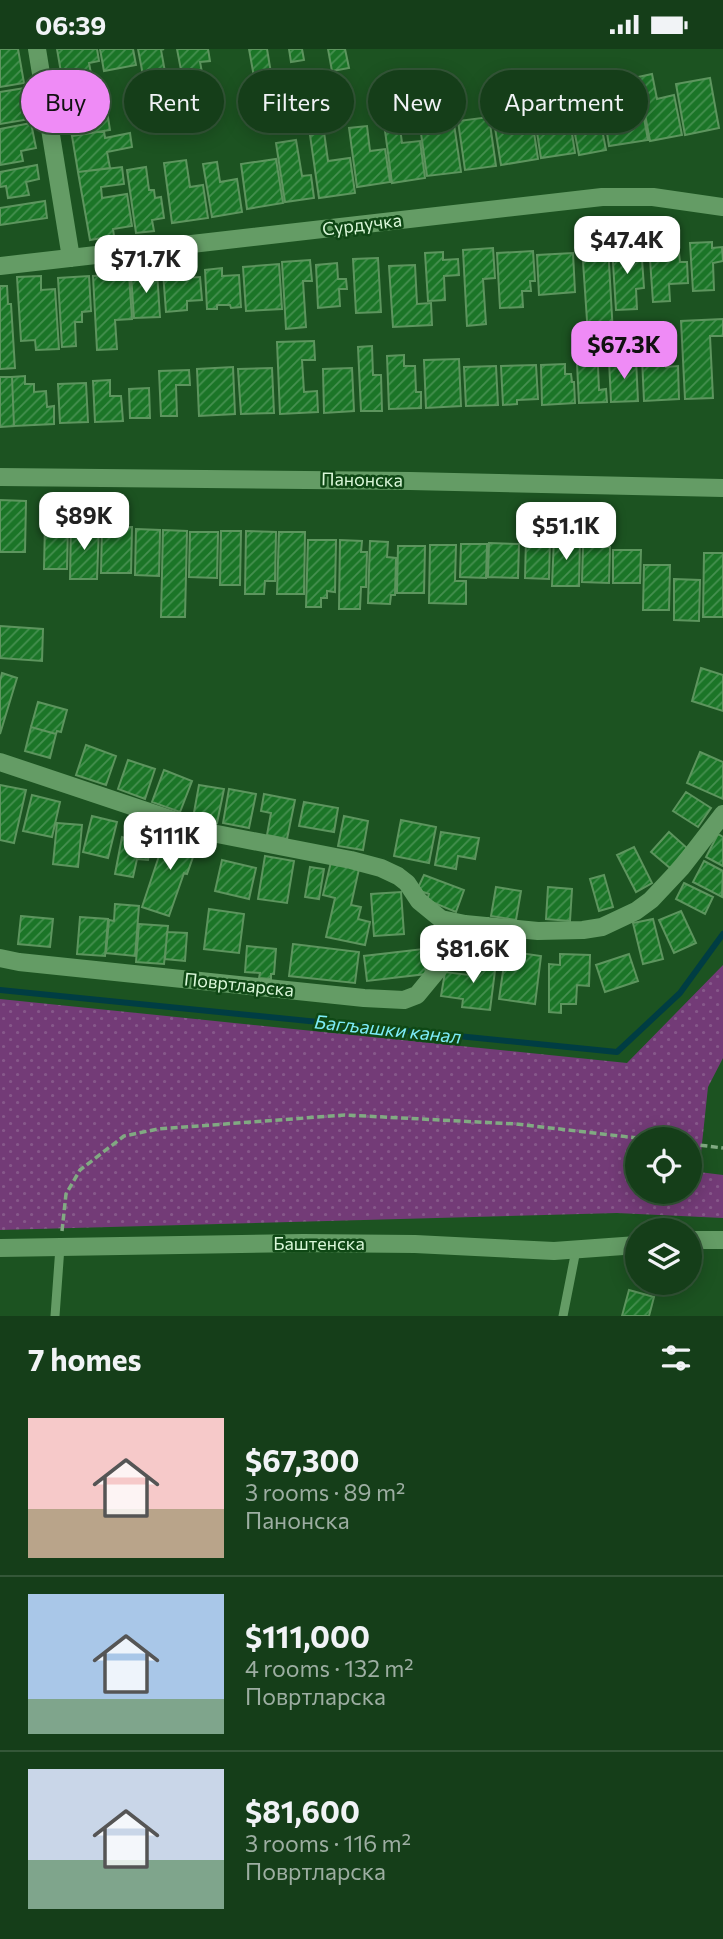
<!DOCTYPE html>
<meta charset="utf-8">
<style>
:root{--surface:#153e19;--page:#224926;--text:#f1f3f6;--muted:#9daea2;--line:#345738;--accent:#ef8bf6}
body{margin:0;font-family:Commissioner,sans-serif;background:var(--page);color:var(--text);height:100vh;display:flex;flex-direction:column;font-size:26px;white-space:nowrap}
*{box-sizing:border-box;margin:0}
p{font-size:23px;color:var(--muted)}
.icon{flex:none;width:38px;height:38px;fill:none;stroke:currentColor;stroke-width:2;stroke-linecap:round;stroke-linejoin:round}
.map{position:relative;height:1267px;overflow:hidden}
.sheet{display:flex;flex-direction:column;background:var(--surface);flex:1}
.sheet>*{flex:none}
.banner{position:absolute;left:21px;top:21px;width:682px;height:63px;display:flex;gap:14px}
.fabs{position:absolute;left:625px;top:1078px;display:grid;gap:14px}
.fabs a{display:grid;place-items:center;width:77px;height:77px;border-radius:50%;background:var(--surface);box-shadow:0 4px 18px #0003,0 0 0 2px var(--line);font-size:35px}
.price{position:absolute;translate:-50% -60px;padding:0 16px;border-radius:14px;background:#fff;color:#222;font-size:23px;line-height:46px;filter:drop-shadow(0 2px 4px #0008)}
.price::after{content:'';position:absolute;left:50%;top:42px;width:21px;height:16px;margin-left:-10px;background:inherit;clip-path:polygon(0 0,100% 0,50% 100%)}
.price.active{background:var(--accent);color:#111}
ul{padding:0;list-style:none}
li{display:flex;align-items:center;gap:21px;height:175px;padding:0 28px}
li+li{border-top:2px solid var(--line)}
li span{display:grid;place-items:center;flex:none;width:196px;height:140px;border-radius:0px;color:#555}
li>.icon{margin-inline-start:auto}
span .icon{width:84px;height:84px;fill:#fffc;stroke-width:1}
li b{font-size:30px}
h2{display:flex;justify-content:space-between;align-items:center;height:84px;padding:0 28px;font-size:30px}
.tag{padding:0 24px;border-radius:32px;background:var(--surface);box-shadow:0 4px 18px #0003,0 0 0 2px var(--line);font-size:24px;line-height:63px}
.tag.active{background:var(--accent);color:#111}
.status{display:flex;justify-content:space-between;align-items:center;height:49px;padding:0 35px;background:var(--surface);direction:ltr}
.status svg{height:19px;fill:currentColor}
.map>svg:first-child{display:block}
</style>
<div class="status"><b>06:39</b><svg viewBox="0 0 49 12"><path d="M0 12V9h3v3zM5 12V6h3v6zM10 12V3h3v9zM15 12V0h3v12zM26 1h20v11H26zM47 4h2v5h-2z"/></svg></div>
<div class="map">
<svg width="723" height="1267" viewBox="0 0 723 1267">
<defs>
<pattern id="grass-dots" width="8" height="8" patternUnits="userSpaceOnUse" patternTransform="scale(1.75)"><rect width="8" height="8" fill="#733b77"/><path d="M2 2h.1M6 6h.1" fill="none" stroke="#86588a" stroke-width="1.8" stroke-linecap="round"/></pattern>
<pattern id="building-hatch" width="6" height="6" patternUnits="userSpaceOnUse" patternTransform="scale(1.75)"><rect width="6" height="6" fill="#1b7527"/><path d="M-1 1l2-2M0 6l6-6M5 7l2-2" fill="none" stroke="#469050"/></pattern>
</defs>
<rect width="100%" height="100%" fill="#1c5321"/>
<path fill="url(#grass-dots)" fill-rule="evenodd" d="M 723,916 L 723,1009 L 708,1038 L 699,1123 L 723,1126 L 723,1169 L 617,1164 L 0,1181 L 0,950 L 627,1014 ZM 637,1090 L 690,1090 L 690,1143 L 637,1143 Z"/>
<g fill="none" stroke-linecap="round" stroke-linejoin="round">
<path stroke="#003d43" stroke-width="6" d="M 0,941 L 617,1003 L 680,944 L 723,885"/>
</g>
<path fill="url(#building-hatch)" stroke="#5d955e" stroke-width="2" d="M 0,0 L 18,0 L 24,34 L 0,38 Z
M 57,0 L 97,0 L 99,12 L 89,14 L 92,30 L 63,35 Z
M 100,0 L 133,0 L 136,16 L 104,22 Z
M 138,0 L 164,0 L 161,1 L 165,23 L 158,24 L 164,56 L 149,58 Z
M 177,0 L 208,0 L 210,12 L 200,13 L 205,39 L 185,42 Z
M 249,0 L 267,0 L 273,36 L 256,39 Z
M 289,0 L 302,0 L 304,11 L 291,13 Z
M 328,0 L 345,0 L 349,19 L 332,22 Z
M 652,25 L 657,50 L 674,46 L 682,86 L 650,92 L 638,28 Z
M 710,29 L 719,79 L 685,86 L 676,35 Z
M 92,30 L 96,58 L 106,56 L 110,81 L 72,87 L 63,35 Z
M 25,39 L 30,70 L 0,75 L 0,43 Z
M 566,46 L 575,104 L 541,109 L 532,51 Z
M 596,49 L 606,101 L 579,106 L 569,54 Z
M 511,51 L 516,80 L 533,77 L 538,110 L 501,116 L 491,54 Z
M 434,53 L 437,77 L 454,75 L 461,123 L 427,127 L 417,56 Z
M 642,58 L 648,91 L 609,97 L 604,64 Z
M 489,68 L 496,117 L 465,121 L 458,72 Z
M 399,72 L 402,94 L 420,92 L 425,129 L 392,134 L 384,74 Z
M 31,74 L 36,99 L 21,102 L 23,112 L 0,116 L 0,80 Z
M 367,77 L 370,102 L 385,100 L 390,133 L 357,138 L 349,79 Z
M 104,82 L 105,89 L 130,84 L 132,98 L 107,103 L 110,119 L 78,123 L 72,87 Z
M 324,83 L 328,112 L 350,109 L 355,144 L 319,149 L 310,86 Z
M 296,91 L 302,127 L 311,126 L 314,149 L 285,153 L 276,94 Z
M 276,110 L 283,154 L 247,160 L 241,115 Z
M 186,111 L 190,138 L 203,136 L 208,169 L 172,174 L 164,114 Z
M 217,113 L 220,133 L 237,130 L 242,163 L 212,168 L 203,115 Z
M 37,116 L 39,130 L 26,133 L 29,146 L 8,149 L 6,137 L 0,138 L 0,123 Z
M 122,118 L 124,135 L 101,138 L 102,149 L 127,145 L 132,177 L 113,180 L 114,187 L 90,191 L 78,123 Z
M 146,118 L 149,141 L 154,141 L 155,149 L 161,148 L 164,169 L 152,171 L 154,182 L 136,184 L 127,121 Z
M 45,152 L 47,169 L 0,176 L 0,159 Z
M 712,193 L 712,199 L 722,198 L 723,212 L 713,214 L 714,241 L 693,242 L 690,194 Z
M 678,194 L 680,213 L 687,213 L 688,234 L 669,235 L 670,252 L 653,253 L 649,196 Z
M 641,196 L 644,239 L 636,240 L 637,260 L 616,261 L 612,198 Z
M 608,197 L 613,285 L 588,286 L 582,198 Z
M 493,199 L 495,229 L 483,230 L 486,275 L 467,277 L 463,201 Z
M 533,202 L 535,232 L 530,232 L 531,242 L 522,242 L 523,258 L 500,259 L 497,204 Z
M 443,203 L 443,211 L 458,210 L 459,226 L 444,227 L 445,251 L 428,252 L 425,204 Z
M 573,204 L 575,243 L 539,246 L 537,206 Z
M 378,209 L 381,263 L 356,264 L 353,210 Z
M 310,211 L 312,232 L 303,232 L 306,278 L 286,280 L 282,213 Z
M 337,214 L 338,230 L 346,230 L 347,240 L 339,240 L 340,257 L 318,259 L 316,216 Z
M 279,215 L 282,260 L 246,262 L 243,218 Z
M 415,216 L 417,255 L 431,254 L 432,276 L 393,278 L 389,217 Z
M 222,219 L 222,227 L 239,226 L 241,258 L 231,259 L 230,256 L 217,256 L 217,260 L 207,260 L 205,221 Z
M 183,222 L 183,229 L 200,228 L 202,251 L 187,252 L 187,261 L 166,263 L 163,223 Z
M 157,223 L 160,268 L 134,269 L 131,225 Z
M 129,225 L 132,270 L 115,271 L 117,300 L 97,301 L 93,227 Z
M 41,227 L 41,241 L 55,240 L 59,300 L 36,301 L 35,291 L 21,292 L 17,228 Z
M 89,227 L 91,262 L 82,263 L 82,273 L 75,273 L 76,297 L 62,298 L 58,229 Z
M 0,237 L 7,237 L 8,255 L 11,255 L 15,319 L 0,320 Z
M 723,270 L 723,287 L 710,287 L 713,349 L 685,350 L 681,272 Z
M 665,287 L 666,318 L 678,317 L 679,350 L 644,352 L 641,288 Z
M 314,292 L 315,311 L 302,311 L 304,343 L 317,342 L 318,363 L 280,365 L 277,293 Z
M 597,294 L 599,341 L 606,340 L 607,353 L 579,354 L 576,295 Z
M 372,297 L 373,326 L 381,326 L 382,362 L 361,362 L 358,298 Z
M 404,306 L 404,317 L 415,317 L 416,343 L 421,343 L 421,359 L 389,360 L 387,307 Z
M 459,310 L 461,357 L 426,359 L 424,311 Z
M 636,310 L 638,352 L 611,353 L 609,311 Z
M 565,315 L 565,325 L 571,325 L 572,333 L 574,333 L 575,354 L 542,356 L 541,316 Z
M 536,316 L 538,350 L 517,351 L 517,355 L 503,356 L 501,317 Z
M 496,317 L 498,356 L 466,357 L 464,318 Z
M 233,318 L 235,365 L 199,367 L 197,320 Z
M 272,319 L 274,364 L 241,365 L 238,320 Z
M 352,319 L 354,362 L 324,364 L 323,320 Z
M 189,321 L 190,336 L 176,336 L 177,367 L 161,367 L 159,322 Z
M 25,327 L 25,335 L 34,335 L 34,343 L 46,342 L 47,358 L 54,357 L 54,375 L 14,377 L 12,328 Z
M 0,328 L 12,328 L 14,377 L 0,378 Z
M 110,331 L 110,347 L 121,347 L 123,372 L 95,373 L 93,332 Z
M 86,334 L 88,373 L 60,374 L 58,335 Z
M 149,339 L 150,369 L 130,369 L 129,340 Z
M 0,451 L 26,452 L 25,503 L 0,503 Z
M 45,475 L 68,475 L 67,520 L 44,520 Z
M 71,476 L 99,476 L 97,530 L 70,530 Z
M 102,478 L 132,478 L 131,524 L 101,524 Z
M 136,480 L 160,481 L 159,527 L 135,526 Z
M 163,481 L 187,482 L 185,568 L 161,568 Z
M 221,482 L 241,482 L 240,536 L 220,536 Z
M 246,482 L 276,483 L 275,532 L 265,532 L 264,545 L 245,545 Z
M 190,483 L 218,483 L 217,529 L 189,528 Z
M 279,483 L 305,483 L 304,545 L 277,545 Z
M 554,489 L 580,489 L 579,537 L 552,537 Z
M 526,490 L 550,490 L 549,530 L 525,529 Z
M 308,491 L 336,491 L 335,543 L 327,542 L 327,549 L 321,549 L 321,558 L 306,558 Z
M 340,491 L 362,492 L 361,503 L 367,503 L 366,538 L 361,538 L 360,560 L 339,560 Z
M 370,492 L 388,493 L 387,508 L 396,509 L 395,546 L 391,546 L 390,555 L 368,554 Z
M 489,494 L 519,495 L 518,529 L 488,528 Z
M 461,495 L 487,495 L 486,529 L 460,528 Z
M 430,496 L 456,496 L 455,532 L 466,532 L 466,555 L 429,554 Z
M 398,497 L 425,497 L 424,544 L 397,544 Z
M 583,498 L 610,498 L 609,534 L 582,533 Z
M 613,501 L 641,501 L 640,534 L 613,534 Z
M 704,504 L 723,504 L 723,568 L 703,568 Z
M 644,516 L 670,516 L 669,561 L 643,561 Z
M 674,530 L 700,531 L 699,572 L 674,571 Z
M 0,577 L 43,580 L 42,612 L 0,609 Z
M 701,619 L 723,626 L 723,662 L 692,652 Z
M 2,624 L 17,629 L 0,685 L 0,632 Z
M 38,653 L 67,661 L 61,683 L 57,682 L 56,685 L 31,678 Z
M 31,678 L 56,685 L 50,709 L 25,702 Z
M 86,696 L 116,707 L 106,736 L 76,726 Z
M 700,703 L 723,713 L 723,750 L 687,734 Z
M 128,711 L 155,720 L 145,750 L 118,740 Z
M 164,721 L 192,732 L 180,763 L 152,753 Z
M 0,736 L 26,741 L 14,794 L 0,791 Z
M 199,736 L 224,740 L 217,774 L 193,769 Z
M 229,740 L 256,745 L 249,779 L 223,774 Z
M 686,743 L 711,759 L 698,778 L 673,762 Z
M 264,745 L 295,751 L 287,790 L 267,786 L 271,764 L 261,762 Z
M 32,746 L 60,753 L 52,788 L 23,782 Z
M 304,753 L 338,759 L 334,783 L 299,777 Z
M 92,767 L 117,773 L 108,809 L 83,803 Z
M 344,767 L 368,772 L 363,801 L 338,797 Z
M 401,771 L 436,778 L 429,814 L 394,807 Z
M 57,774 L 82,776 L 78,818 L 53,815 Z
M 127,778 L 153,783 L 148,811 L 137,810 L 133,828 L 115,825 L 122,788 L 125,789 Z
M 168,780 L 199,791 L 187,825 L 184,824 L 169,867 L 142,858 Z
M 441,783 L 479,789 L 475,810 L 458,807 L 456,820 L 435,816 Z
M 669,783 L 687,799 L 670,819 L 651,803 Z
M 718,785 L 723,788 L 723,817 L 706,808 Z
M 634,798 L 652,834 L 636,843 L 617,806 Z
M 265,807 L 294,812 L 287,854 L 258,850 Z
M 222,811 L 256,819 L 249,850 L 215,842 Z
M 704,812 L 723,822 L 722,848 L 693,833 Z
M 331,813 L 359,820 L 351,856 L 361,858 L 358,870 L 370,873 L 365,896 L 326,888 L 335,849 L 323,846 Z
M 310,818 L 324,820 L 319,850 L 305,848 Z
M 424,826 L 464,841 L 456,863 L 427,851 L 429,845 L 417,841 Z
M 604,826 L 613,858 L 599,862 L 590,830 Z
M 684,834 L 713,848 L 705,865 L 676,850 Z
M 496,838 L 521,842 L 516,871 L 491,867 Z
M 548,838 L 572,840 L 570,872 L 546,870 Z
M 401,843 L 404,885 L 374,887 L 371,845 Z
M 115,855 L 139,857 L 135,907 L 106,904 L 109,871 L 114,872 Z
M 209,860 L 244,865 L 239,904 L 204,900 Z
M 681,862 L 696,894 L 674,904 L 659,871 Z
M 21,867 L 53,870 L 50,898 L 18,895 Z
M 80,868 L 108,870 L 105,907 L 77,905 Z
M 653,870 L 663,910 L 643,915 L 633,874 Z
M 139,875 L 168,877 L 164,915 L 136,913 Z
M 167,883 L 187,884 L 185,912 L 165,910 Z
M 293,895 L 359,903 L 355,934 L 289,927 Z
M 247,897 L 276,900 L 274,925 L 271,925 L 271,930 L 259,929 L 260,924 L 245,923 Z
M 423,900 L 426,925 L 367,932 L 364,907 Z
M 506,902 L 541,907 L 535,955 L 499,950 Z
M 480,904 L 497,906 L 490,961 L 462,958 L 463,950 L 441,947 L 445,923 L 477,927 Z
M 560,905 L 590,906 L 589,937 L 577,936 L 576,955 L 561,955 L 561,964 L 549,963 L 549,915 L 560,916 Z
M 629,905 L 638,932 L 605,943 L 596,916 Z
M 629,1241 L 654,1248 L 649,1267 L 622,1267 Z"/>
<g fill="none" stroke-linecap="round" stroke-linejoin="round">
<path stroke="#81aa82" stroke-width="3.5" stroke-dasharray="7 3.5" stroke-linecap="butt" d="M 690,1095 L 723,1099
M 62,1182 L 66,1145 L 80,1121 L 124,1087 L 158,1080 L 345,1066 L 516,1075 L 646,1090"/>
<path stroke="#649c65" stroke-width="9" d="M 55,1267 L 60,1198
M 563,1267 L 576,1201"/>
<path stroke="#649c65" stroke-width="18" d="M 37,0 L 71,209
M 0,217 L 602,148 L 653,148 L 723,158
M 0,428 L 410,432 L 723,439
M 0,713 L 212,784 L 351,811 L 381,819 L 398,827 L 407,834 L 419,852 L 441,870 L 465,875 L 538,882 L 583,881 L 602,878 L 636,862 L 651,851 L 682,818 L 723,765
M 0,909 L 19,913 L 364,949 L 404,951 L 417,946 L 455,900 L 487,877
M 690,1191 L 723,1191
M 0,1199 L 303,1194 L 415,1195 L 554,1202 L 637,1196"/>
</g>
<g text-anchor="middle" stroke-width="5" stroke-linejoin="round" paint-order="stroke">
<g font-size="18" fill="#daf7d9" stroke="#0f4815">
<text transform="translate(362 176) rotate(-7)" y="6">Сурдучка</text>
<text transform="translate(362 431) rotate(1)" y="6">Панонска</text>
<text transform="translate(239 936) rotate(6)" y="6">Повртларска</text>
<text x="319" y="1201">Баштенска</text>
</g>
<g font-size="19" font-style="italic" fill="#7decf8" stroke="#0f4815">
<text transform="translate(388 980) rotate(6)" y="7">Багљашки канал</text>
</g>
</g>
</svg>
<div class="fabs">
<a><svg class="icon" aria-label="locate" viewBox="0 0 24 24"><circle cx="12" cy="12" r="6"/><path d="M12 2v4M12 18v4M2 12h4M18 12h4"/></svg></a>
<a><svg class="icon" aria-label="layers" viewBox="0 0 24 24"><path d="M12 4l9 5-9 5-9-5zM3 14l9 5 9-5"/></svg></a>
</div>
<b class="price" style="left:627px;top:227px">$47.4K</b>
<b class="price" style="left:146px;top:246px">$71.7K</b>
<b class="price active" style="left:624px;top:332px">$67.3K</b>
<b class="price" style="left:84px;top:503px">$89K</b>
<b class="price" style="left:566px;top:513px">$51.1K</b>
<b class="price" style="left:170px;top:823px">$111K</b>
<b class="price" style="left:473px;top:936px">$81.6K</b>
<div class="banner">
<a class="tag active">Buy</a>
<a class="tag">Rent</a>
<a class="tag">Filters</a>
<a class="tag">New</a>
<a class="tag">Apartment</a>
</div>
</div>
<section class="sheet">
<h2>7 homes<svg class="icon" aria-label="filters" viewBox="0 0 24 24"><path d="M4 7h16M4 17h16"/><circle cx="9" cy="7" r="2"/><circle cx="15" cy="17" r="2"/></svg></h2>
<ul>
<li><span style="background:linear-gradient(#f6c9c9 65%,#b9a48a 0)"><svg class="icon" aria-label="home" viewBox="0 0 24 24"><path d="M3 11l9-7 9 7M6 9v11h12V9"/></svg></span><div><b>$67,300</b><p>3 rooms · 89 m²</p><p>Панонска</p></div></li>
<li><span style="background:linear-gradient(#a9c7e8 75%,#7fa58c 0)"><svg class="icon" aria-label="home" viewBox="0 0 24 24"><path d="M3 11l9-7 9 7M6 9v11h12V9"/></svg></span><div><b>$111,000</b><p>4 rooms · 132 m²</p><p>Повртларска</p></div></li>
<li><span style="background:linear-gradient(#c9d6e8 65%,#7fa58c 0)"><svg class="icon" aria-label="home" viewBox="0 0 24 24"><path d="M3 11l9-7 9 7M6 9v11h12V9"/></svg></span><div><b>$81,600</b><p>3 rooms · 116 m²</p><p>Повртларска</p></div></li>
</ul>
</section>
